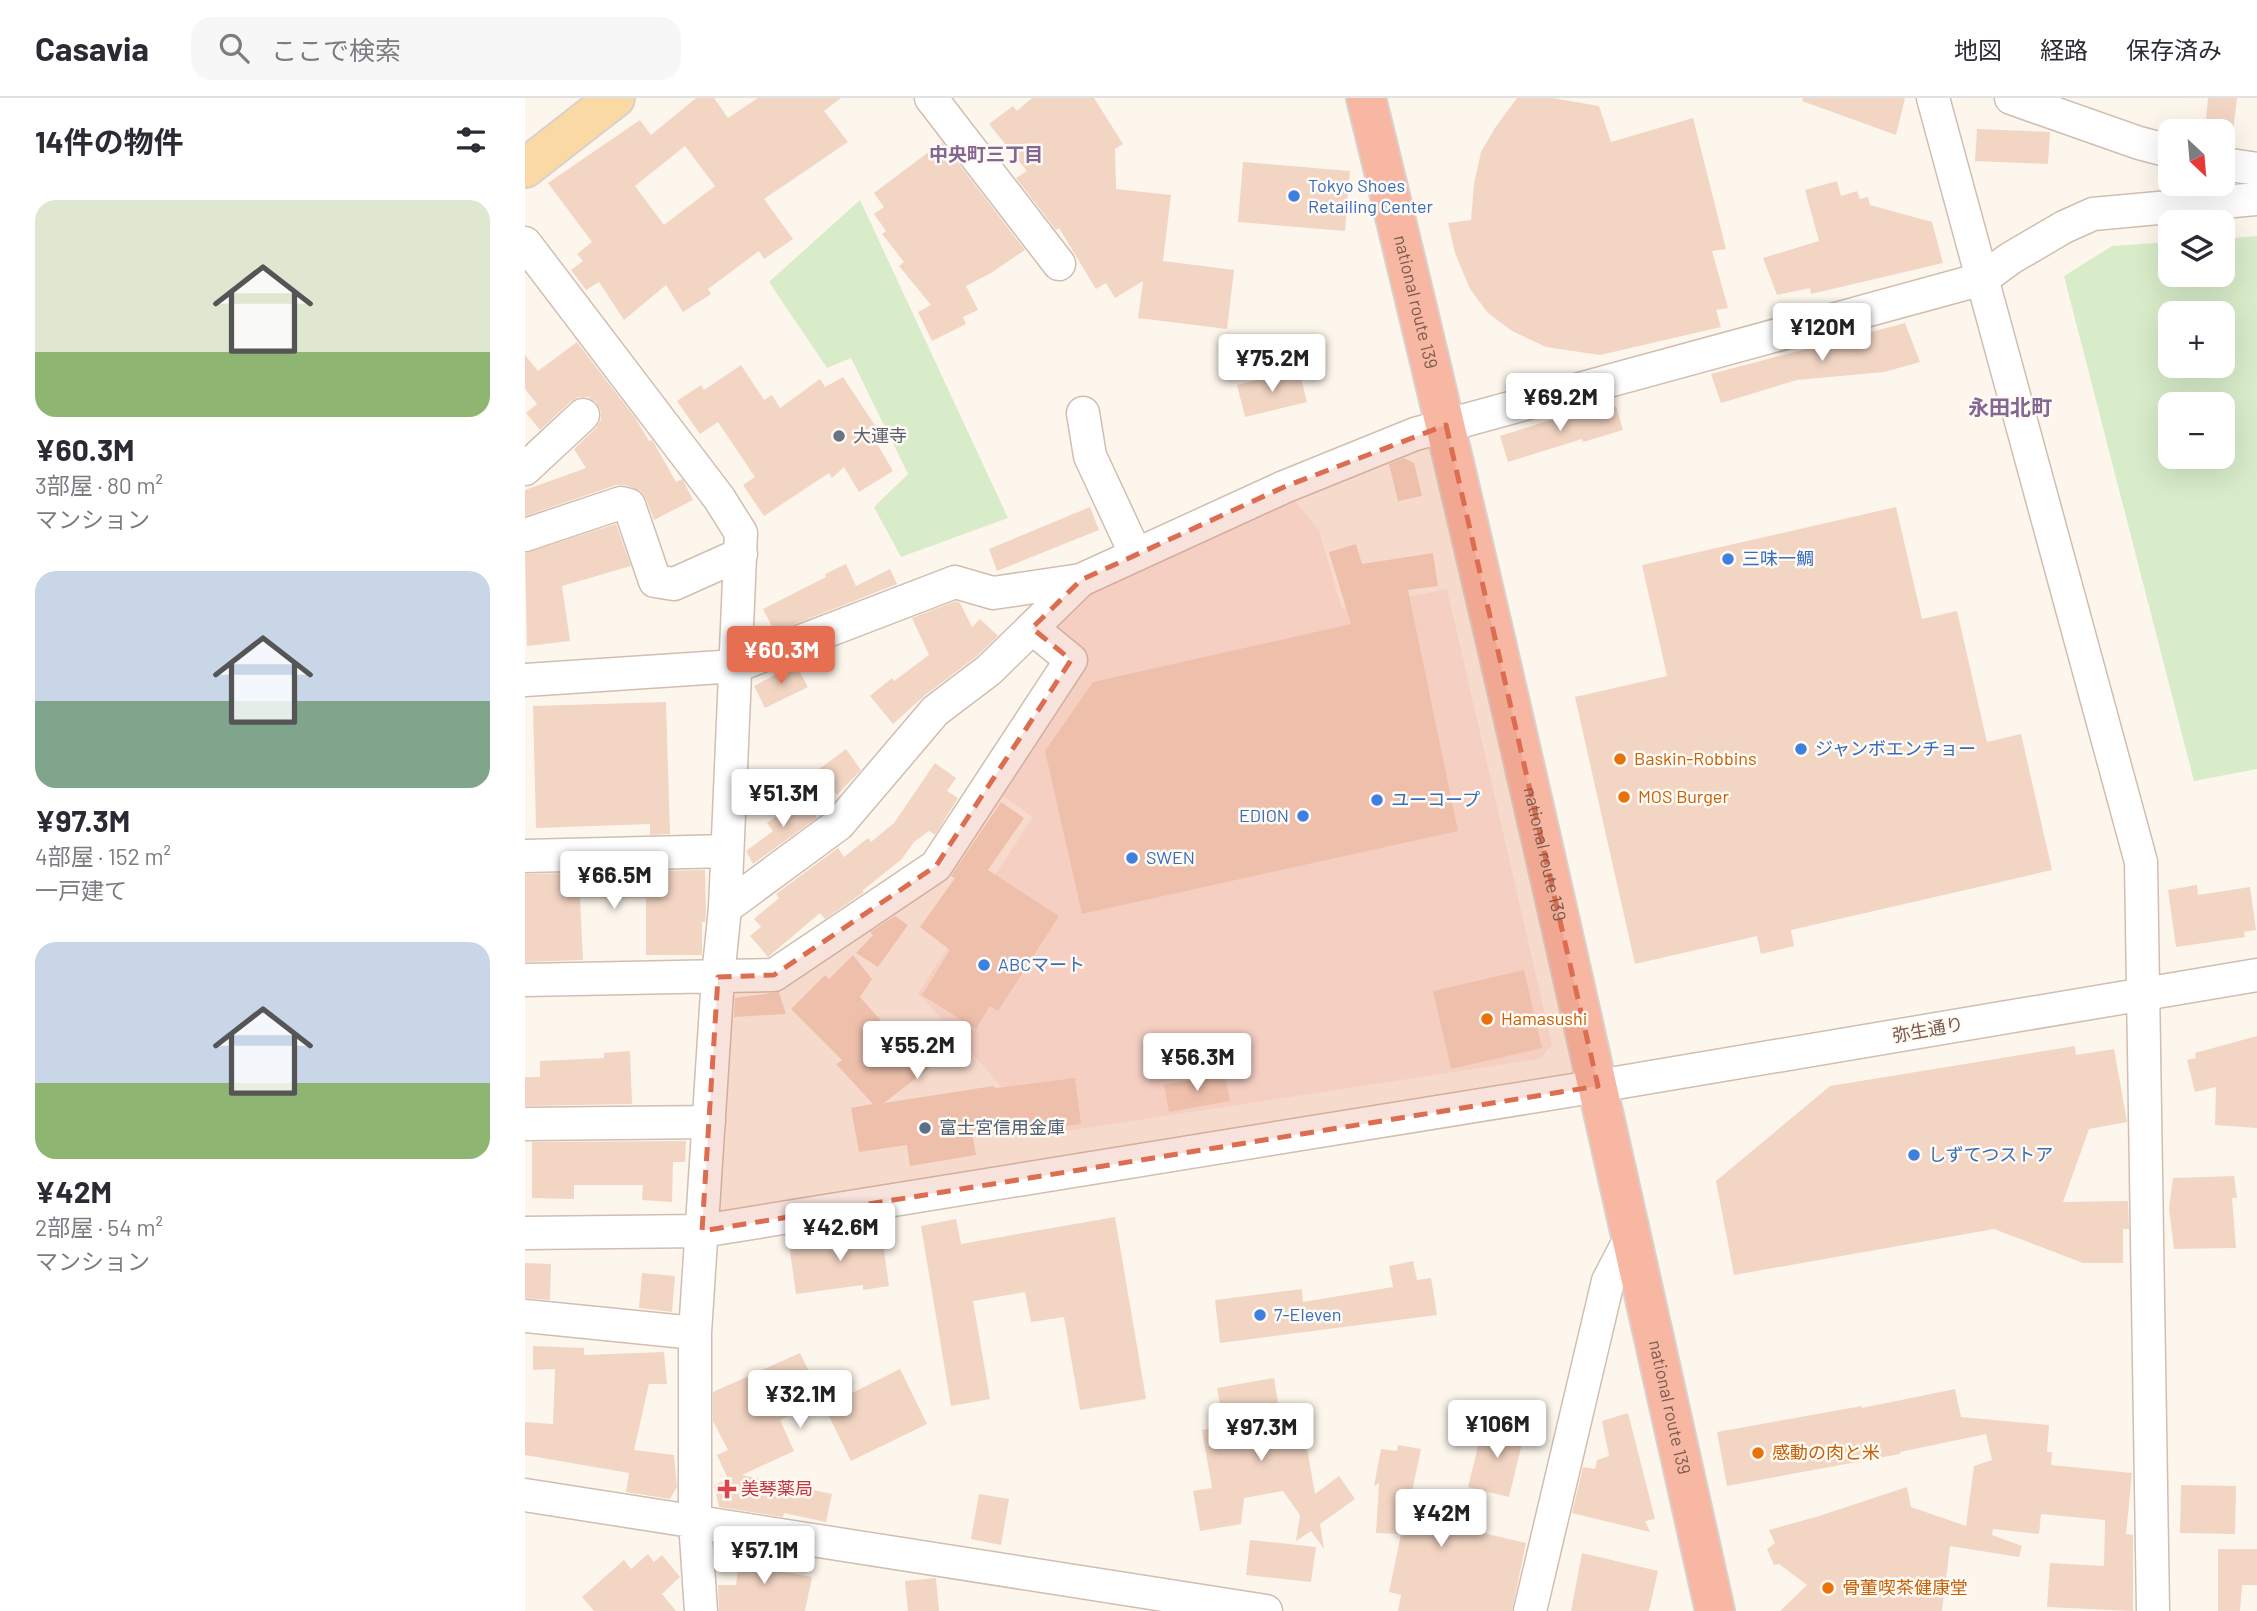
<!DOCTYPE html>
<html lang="ja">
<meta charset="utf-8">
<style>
:root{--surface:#fff;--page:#f7f7f7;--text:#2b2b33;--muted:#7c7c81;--line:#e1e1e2;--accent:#e76f51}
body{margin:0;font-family:Barlow,"Noto Sans JP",sans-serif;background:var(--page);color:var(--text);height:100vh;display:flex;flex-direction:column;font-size:26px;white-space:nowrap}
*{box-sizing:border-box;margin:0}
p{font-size:23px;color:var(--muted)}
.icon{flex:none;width:38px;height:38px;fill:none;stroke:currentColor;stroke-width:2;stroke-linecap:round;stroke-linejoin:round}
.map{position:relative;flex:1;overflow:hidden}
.sheet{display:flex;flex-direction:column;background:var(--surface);width:525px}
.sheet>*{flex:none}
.needle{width:46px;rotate:154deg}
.buttons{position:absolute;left:1633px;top:21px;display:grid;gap:14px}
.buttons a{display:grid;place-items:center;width:77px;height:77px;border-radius:14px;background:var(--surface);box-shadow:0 7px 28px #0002;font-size:35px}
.price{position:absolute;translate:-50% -60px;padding:0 16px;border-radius:7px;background:#fff;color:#222;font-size:23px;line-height:46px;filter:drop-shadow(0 2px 4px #0008)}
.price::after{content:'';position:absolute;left:50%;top:42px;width:21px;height:16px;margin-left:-10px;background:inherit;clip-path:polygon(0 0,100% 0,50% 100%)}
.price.on{background:var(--accent);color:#fff}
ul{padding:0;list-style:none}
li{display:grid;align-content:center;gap:14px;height:371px;padding:0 35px}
li span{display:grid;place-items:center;height:217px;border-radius:21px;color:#555}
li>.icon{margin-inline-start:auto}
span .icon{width:126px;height:126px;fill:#fffc;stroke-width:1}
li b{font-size:30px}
h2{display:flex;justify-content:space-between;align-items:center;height:84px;padding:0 35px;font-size:30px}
header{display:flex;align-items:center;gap:42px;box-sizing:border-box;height:98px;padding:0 35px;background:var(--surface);border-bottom:2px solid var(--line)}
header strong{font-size:33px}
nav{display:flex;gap:38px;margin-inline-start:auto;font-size:24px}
.search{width:490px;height:63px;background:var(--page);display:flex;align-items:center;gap:18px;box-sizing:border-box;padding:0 24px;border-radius:21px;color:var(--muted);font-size:26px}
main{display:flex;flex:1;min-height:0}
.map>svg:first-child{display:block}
</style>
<header>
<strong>Casavia</strong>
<div class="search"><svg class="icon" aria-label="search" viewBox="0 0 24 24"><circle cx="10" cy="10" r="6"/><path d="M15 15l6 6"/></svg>ここで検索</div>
<nav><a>地図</a><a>経路</a><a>保存済み</a></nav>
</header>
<main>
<section class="sheet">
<h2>14件の物件<svg class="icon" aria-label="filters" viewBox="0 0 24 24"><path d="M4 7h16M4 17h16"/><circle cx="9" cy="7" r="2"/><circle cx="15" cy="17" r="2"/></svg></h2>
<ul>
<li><span style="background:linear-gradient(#dfe7d0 70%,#8fb573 0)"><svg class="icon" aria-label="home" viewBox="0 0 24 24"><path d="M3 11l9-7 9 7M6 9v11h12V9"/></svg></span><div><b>¥60.3M</b><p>3部屋 · 80 m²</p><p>マンション</p></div></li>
<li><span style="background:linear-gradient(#c9d6e8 60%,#7fa58c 0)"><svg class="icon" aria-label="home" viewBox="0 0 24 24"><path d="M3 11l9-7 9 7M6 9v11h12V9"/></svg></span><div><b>¥97.3M</b><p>4部屋 · 152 m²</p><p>一戸建て</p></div></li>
<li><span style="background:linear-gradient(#c9d6e8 65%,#8fb573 0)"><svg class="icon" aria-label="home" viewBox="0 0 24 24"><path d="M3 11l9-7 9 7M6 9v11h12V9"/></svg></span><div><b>¥42M</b><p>2部屋 · 54 m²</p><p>マンション</p></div></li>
</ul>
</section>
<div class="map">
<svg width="1732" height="1513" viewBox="0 0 1732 1513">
<rect width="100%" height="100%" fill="#fdf6ec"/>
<path fill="#fde8e0" d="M 765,396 L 794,433 L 817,511 L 922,491 L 1027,947 L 1015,961 L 501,1039 L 494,1008 L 393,895 L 508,719 L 472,694 L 561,559 L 522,522 L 559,491 Z"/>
<path fill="#d8ecc9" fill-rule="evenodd" d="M 335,102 L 483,420 L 376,459 L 349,409 L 383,376 L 326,260 L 302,270 L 244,184 Z
M 1732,138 L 1732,671 L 1669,683 L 1539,178 L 1587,148 L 1645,144 L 1645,177 L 1698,177 L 1698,141 ZM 1645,215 L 1698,215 L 1698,268 L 1645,268 ZM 1645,306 L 1698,306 L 1698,359 L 1645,359 Z"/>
<path fill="#f3d5c3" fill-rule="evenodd" d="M 171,0 L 189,0 L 203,20 L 233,0 L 316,0 L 299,13 L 323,44 L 239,101 L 268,141 L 239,161 L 234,153 L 183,191 L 186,196 L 158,214 L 141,187 L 99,222 L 74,184 L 61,192 L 46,172 L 58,163 L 52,156 L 67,144 L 23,85 L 115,22 L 126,37 ZM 160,48 L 190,88 L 139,127 L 110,88 Z
M 507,0 L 569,0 L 598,46 L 590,51 L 591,91 L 646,97 L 638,163 L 709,172 L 702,231 L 613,220 L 618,183 L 590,200 L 581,185 L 571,191 L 534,130 L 531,132 L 491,80 L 502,73 L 464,26 L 488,8 L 492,13 Z
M 992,0 L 1027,0 L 1074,8 L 1086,44 L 1168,20 L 1201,151 L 1187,153 L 1203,210 L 1191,212 L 1196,229 L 1075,257 L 1021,249 L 987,233 L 963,215 L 945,191 L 930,155 L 923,125 L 946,122 L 949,86 L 956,54 L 970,30 Z
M 1278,0 L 1380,0 L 1371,37 L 1277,3 Z
M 1683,0 L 1712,0 L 1708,33 L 1680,33 Z
M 1452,31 L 1525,34 L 1523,66 L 1450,63 Z
M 417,44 L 500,152 L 466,175 L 441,188 L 453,212 L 438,219 L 441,226 L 407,243 L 393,214 L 406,207 L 374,168 L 379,164 L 357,136 L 361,133 L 349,116 L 359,109 L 349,95 Z
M 718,64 L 825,73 L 820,133 L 713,124 Z
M 1312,83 L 1316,98 L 1332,93 L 1335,101 L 1343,99 L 1345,107 L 1407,124 L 1418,165 L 1286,196 L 1285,190 L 1252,197 L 1238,160 L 1294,143 L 1280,92 Z
M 1380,225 L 1395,264 L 1359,274 L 1272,282 L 1196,305 L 1186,276 Z
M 52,244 L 111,321 L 124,343 L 127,342 L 129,345 L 151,384 L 157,381 L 159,384 L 168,402 L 129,422 L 121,401 L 116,393 L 100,387 L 91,387 L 0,418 L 0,392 L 61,370 L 49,351 L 71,330 L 76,322 L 76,314 L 71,304 L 63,299 L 53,299 L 45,304 L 15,332 L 1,315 L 12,306 L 0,291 L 0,257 L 13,273 Z
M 216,267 L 239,302 L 247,297 L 255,310 L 295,281 L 300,289 L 318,279 L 355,335 L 350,342 L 368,373 L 334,394 L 319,369 L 307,380 L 304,375 L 239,418 L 218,387 L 230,379 L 193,324 L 175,336 L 152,303 L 176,287 L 179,292 Z
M 774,272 L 782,304 L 720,319 L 712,287 Z
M 1091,308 L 1098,332 L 1058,344 L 1057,341 L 983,364 L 975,338 L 1032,320 L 1033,325 Z
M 879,360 L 889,365 L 897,398 L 873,403 L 864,366 Z
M 565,409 L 574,432 L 472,473 L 464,451 Z
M 1371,409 L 1397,521 L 1432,513 L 1462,644 L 1496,636 L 1527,772 L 1266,832 L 1269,848 L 1236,856 L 1232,838 L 1110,866 L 1050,599 L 1142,578 L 1117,467 Z
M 91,426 L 106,468 L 37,488 L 45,543 L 2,548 L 0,455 Z
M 831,446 L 837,466 L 908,455 L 913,488 L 883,492 L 933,733 L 557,816 L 520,653 L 568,584 L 826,526 L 804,454 Z
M 321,466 L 331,488 L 365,471 L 372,486 L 250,534 L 238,511 L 301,479 L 300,476 Z
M 431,503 L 435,505 L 447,529 L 455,521 L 473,538 L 452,558 L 399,598 L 368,626 L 345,598 L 367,580 L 369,583 L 404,557 L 387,520 Z
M 271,566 L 283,589 L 240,610 L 229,588 Z
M 141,604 L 145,736 L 125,737 L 125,726 L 11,730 L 8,608 Z
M 321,651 L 336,672 L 312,697 L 293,672 Z
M 410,665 L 431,680 L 422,693 L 433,700 L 410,737 L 404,733 L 389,744 L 377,761 L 337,793 L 339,794 L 300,821 L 295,815 L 243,859 L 225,838 L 236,829 L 229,821 L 254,800 L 251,796 L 313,750 L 319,759 L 343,740 L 346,744 L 369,725 Z
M 278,700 L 292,720 L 228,766 L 221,753 L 248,733 L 242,725 Z
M 476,704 L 499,720 L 463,772 L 534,818 L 473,913 L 465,908 L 451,931 L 397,897 L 425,852 L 395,829 L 430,780 L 426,778 Z
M 180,772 L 181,817 L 180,824 L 177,824 L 177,857 L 121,857 L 121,800 L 55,800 L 58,862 L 0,864 L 0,776 Z
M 1672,787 L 1673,797 L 1725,789 L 1731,832 L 1719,834 L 1720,839 L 1651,849 L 1643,792 Z
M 370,818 L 383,827 L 353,869 L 331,855 L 348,837 L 345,834 Z
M 328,857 L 347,881 L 335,899 L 382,952 L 395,941 L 413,963 L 359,1005 L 468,988 L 471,990 L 550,980 L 556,1026 L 507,1032 L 506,1025 L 447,1034 L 451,1057 L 385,1068 L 382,1047 L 334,1054 L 326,1010 L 348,1006 L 311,966 L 317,962 L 266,911 L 300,877 L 304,881 Z
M 999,872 L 1017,950 L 926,971 L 908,893 Z
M 254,894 L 261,916 L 209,919 L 210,900 Z
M 1732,938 L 1732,1030 L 1690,1027 L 1691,989 L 1670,994 L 1662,962 L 1671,960 L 1670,955 Z
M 1550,948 L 1551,957 L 1589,951 L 1602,1024 L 1564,1031 L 1538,1104 L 1603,1103 L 1604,1131 L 1598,1131 L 1598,1165 L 1558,1165 L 1469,1131 L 1209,1177 L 1191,1083 L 1305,988 Z
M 105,953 L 107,1006 L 0,1008 L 0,979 L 15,979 L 15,963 L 79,960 L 79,955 Z
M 700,976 L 705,1003 L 644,1014 L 639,987 Z
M 161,1043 L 160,1064 L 148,1064 L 147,1104 L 117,1102 L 118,1087 L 49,1087 L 49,1101 L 7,1100 L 7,1044 Z
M 1709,1078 L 1712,1100 L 1707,1100 L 1711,1150 L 1649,1151 L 1644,1110 L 1648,1080 Z
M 590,1119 L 621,1301 L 555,1312 L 539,1219 L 506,1224 L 500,1194 L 448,1203 L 465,1301 L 426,1308 L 396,1128 L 431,1121 L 436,1146 Z
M 356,1132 L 364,1188 L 338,1192 L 338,1187 L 271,1196 L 264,1146 Z
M 888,1163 L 892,1182 L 906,1180 L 912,1217 L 695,1245 L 690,1202 L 777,1191 L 778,1204 L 868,1189 L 864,1168 Z
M 0,1165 L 26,1166 L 25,1202 L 0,1200 Z
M 117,1175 L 150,1178 L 147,1214 L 114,1210 Z
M 8,1248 L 59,1250 L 59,1257 L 139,1254 L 142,1286 L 124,1286 L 109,1352 L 149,1357 L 152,1389 L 145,1401 L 101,1394 L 104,1375 L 0,1357 L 0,1324 L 28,1326 L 30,1271 L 8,1272 Z
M 275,1255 L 289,1284 L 314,1273 L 325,1296 L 375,1271 L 402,1326 L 326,1363 L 297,1304 L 255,1322 L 269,1353 L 217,1377 L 307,1396 L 301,1424 L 259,1415 L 258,1419 L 194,1409 L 189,1387 L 203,1381 L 192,1357 L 203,1352 L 188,1323 L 188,1294 Z
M 749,1280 L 758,1336 L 779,1333 L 790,1396 L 814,1378 L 830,1401 L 795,1426 L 799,1451 L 786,1433 L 771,1443 L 775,1417 L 758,1393 L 719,1400 L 716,1426 L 675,1433 L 668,1393 L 687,1390 L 677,1332 L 699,1328 L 692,1290 Z
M 1430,1291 L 1436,1319 L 1524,1327 L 1522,1354 L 1527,1354 L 1526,1367 L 1607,1375 L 1601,1436 L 1608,1437 L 1608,1513 L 1522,1509 L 1525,1465 L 1579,1468 L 1580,1422 L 1516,1416 L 1514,1436 L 1468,1431 L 1467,1437 L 1497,1448 L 1494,1459 L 1425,1448 L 1417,1513 L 1255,1513 L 1282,1487 L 1254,1466 L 1249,1467 L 1242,1451 L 1250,1445 L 1244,1432 L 1294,1418 L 1382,1389 L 1386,1409 L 1441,1428 L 1449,1368 L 1467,1362 L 1461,1336 L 1375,1354 L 1375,1356 L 1202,1388 L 1192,1334 L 1337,1308 L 1337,1310 Z
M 1103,1315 L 1130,1421 L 1120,1423 L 1125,1434 L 1047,1415 L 1058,1369 L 1070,1371 L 1072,1362 L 1084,1358 L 1077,1323 Z
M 964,1324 L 1000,1333 L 984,1399 L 943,1389 L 957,1332 L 962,1334 Z
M 873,1347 L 896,1351 L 885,1403 L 931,1414 L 928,1428 L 1001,1445 L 987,1513 L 873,1513 L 876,1497 L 864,1494 L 876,1436 L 851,1435 L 854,1385 L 849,1388 L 856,1351 L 872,1353 Z
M 1656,1387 L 1711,1388 L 1710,1436 L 1655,1435 Z
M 454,1396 L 484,1401 L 476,1447 L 446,1441 Z
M 725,1442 L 791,1449 L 786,1484 L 721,1477 Z
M 216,1449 L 252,1455 L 250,1472 L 287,1479 L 280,1513 L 194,1513 L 193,1487 L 211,1487 Z
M 1693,1451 L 1732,1451 L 1732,1487 L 1717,1487 L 1715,1513 L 1693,1513 Z
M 1057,1455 L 1133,1473 L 1124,1513 L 1046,1513 Z
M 123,1456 L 129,1464 L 137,1457 L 155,1479 L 137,1496 L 151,1513 L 69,1513 L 57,1499 L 99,1462 L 106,1471 Z
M 411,1480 L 414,1513 L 383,1513 L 380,1483 Z"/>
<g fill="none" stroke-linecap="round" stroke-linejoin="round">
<g stroke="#d1beb0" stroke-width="35">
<path id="minor" d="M 406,0 L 534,166
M 1408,0 L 1616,764 L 1628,1513
M 1486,0 L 1614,45 L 1645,53
M 1698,66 L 1732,71
M 0,145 L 194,400 L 216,435 L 200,810 L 193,879 L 170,1235 L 170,1424 L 176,1513
M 558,315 L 565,358 L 611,457
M 0,371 L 58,317
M 0,437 L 96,405 L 104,407 L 130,483 L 149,486 L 216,456
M 0,582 L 211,568 L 430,484 L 468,495 L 556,482 L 759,389 L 890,336 L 1457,181 L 1486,160 L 1539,129 L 1568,116 L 1732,101
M 0,758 L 202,753
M 200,810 L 314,726 L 410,613 L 464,572 L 556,482
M 0,882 L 249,877 L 411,768 L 546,562 L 507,530
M 0,1026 L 184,1024
M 0,1135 L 177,1133 L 1073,988 L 1732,877
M 0,1218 L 170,1235
M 0,1397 L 741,1513
M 1005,1513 L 1083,1183 L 1106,1139"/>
</g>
<g stroke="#dad1cd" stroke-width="42">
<path id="major" d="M 0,70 L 90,0"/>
</g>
<g stroke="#dad1cd" stroke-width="42">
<g id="highway">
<path id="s1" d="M 841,0 C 965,503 1077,1008 1190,1513"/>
</g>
</g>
<use href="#minor" stroke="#fff" stroke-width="32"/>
<use href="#major" stroke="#fbd9a5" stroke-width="38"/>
<use href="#highway" stroke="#f7b7a3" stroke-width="38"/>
</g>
<path fill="#dc6d51" fill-opacity="0.2" stroke="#dc6d51" stroke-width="5" stroke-dasharray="14 9" stroke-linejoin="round" d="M 921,327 L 1073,988 L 177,1133 L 193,879 L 249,877 L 411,768 L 546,562 L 507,530 L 556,482 L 759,389 Z"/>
<g fill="#3f7fe0" stroke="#fffaf3" stroke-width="2.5">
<circle cx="769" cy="98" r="7"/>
<circle cx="1203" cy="461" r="7"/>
<circle cx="1276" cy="651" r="7"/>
<circle cx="852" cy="702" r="7"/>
<circle cx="778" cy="718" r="7"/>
<circle cx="607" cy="760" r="7"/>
<circle cx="459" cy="867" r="7"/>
<circle cx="1389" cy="1057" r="7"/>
<circle cx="735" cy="1217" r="7"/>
</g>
<circle fill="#6b7280" stroke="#fffaf3" stroke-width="2.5" cx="314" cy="338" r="7"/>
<g fill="#e8710a" stroke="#fffaf3" stroke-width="2.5">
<circle cx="1095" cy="661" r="7"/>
<circle cx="1099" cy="699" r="7"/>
<circle cx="962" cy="921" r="7"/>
<circle cx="1233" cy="1355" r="7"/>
<circle cx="1303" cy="1490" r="7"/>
</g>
<circle fill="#5c6f8a" stroke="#fffaf3" stroke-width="2.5" cx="400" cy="1030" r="7"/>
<path fill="#e0444e" stroke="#fffaf3" stroke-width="2.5" d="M198.5 1380.5h7v7h7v7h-7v7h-7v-7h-7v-7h7z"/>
<g text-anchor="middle" stroke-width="5" stroke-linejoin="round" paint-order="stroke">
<g font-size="18" fill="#366cbe" stroke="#fffaf3" text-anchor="start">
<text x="783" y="94">Tokyo Shoes<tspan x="783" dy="21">Retailing Center</tspan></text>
<text x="1217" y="467">三味一鯛</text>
<text x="1290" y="657">ジャンボエンチョー</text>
<text x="866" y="708">ユーコープ</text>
<text x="764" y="724" text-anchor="end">EDION</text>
<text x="621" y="766">SWEN</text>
<text x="473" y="873">ABCマート</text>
<text x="1403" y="1063">しずてつストア</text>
<text x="749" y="1223">7-Eleven</text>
</g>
<g font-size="18" fill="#7a5c4d" stroke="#fffaf3">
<text dy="6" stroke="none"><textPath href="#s1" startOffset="210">national route 139</textPath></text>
<text dy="6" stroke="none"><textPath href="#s1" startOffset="777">national route 139</textPath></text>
<text transform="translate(1403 932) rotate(-10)" y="6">弥生通り</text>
<text dy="6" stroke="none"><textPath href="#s1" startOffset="1344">national route 139</textPath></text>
</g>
<g font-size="18" fill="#5b616d" stroke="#fffaf3" text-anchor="start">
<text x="328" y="344">大運寺</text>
</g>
<g font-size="18" fill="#c56008" stroke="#fffaf3" text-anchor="start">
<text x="1109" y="667">Baskin-Robbins</text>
<text x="1113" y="705">MOS Burger</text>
<text x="976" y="927">Hamasushi</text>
<text x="1247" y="1361">感動の肉と米</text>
<text x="1317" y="1496">骨董喫茶健康堂</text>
</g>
<g font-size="18" fill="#4e5e75" stroke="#fffaf3" text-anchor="start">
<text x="414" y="1036">富士宮信用金庫</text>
</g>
<g font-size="18" fill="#be3a42" stroke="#fffaf3" text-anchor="start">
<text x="216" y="1397">美琴薬局</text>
</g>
<g font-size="19" font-weight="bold" fill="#846695" stroke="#fffaf3">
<text x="461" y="63">中央町三丁目</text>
</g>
<g font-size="21" font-weight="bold" fill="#846695" stroke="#fffaf3">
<text x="1485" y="317">永田北町</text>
</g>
</g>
</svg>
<div class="buttons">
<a><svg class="needle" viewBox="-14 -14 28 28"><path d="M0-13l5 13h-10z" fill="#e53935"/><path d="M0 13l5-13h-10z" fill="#7c7c81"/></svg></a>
<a><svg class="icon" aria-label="layers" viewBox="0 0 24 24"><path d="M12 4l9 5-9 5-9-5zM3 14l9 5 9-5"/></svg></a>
<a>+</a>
<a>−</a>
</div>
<b class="price" style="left:1297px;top:265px">¥120M</b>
<b class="price" style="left:747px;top:296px">¥75.2M</b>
<b class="price" style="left:1035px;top:335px">¥69.2M</b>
<b class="price on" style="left:256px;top:588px">¥60.3M</b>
<b class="price" style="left:258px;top:731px">¥51.3M</b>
<b class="price" style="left:89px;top:813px">¥66.5M</b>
<b class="price" style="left:392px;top:983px">¥55.2M</b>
<b class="price" style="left:672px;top:995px">¥56.3M</b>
<b class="price" style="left:315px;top:1165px">¥42.6M</b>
<b class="price" style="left:275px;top:1332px">¥32.1M</b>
<b class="price" style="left:972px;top:1362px">¥106M</b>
<b class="price" style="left:736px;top:1365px">¥97.3M</b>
<b class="price" style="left:916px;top:1451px">¥42M</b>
<b class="price" style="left:239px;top:1488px">¥57.1M</b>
</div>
</main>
